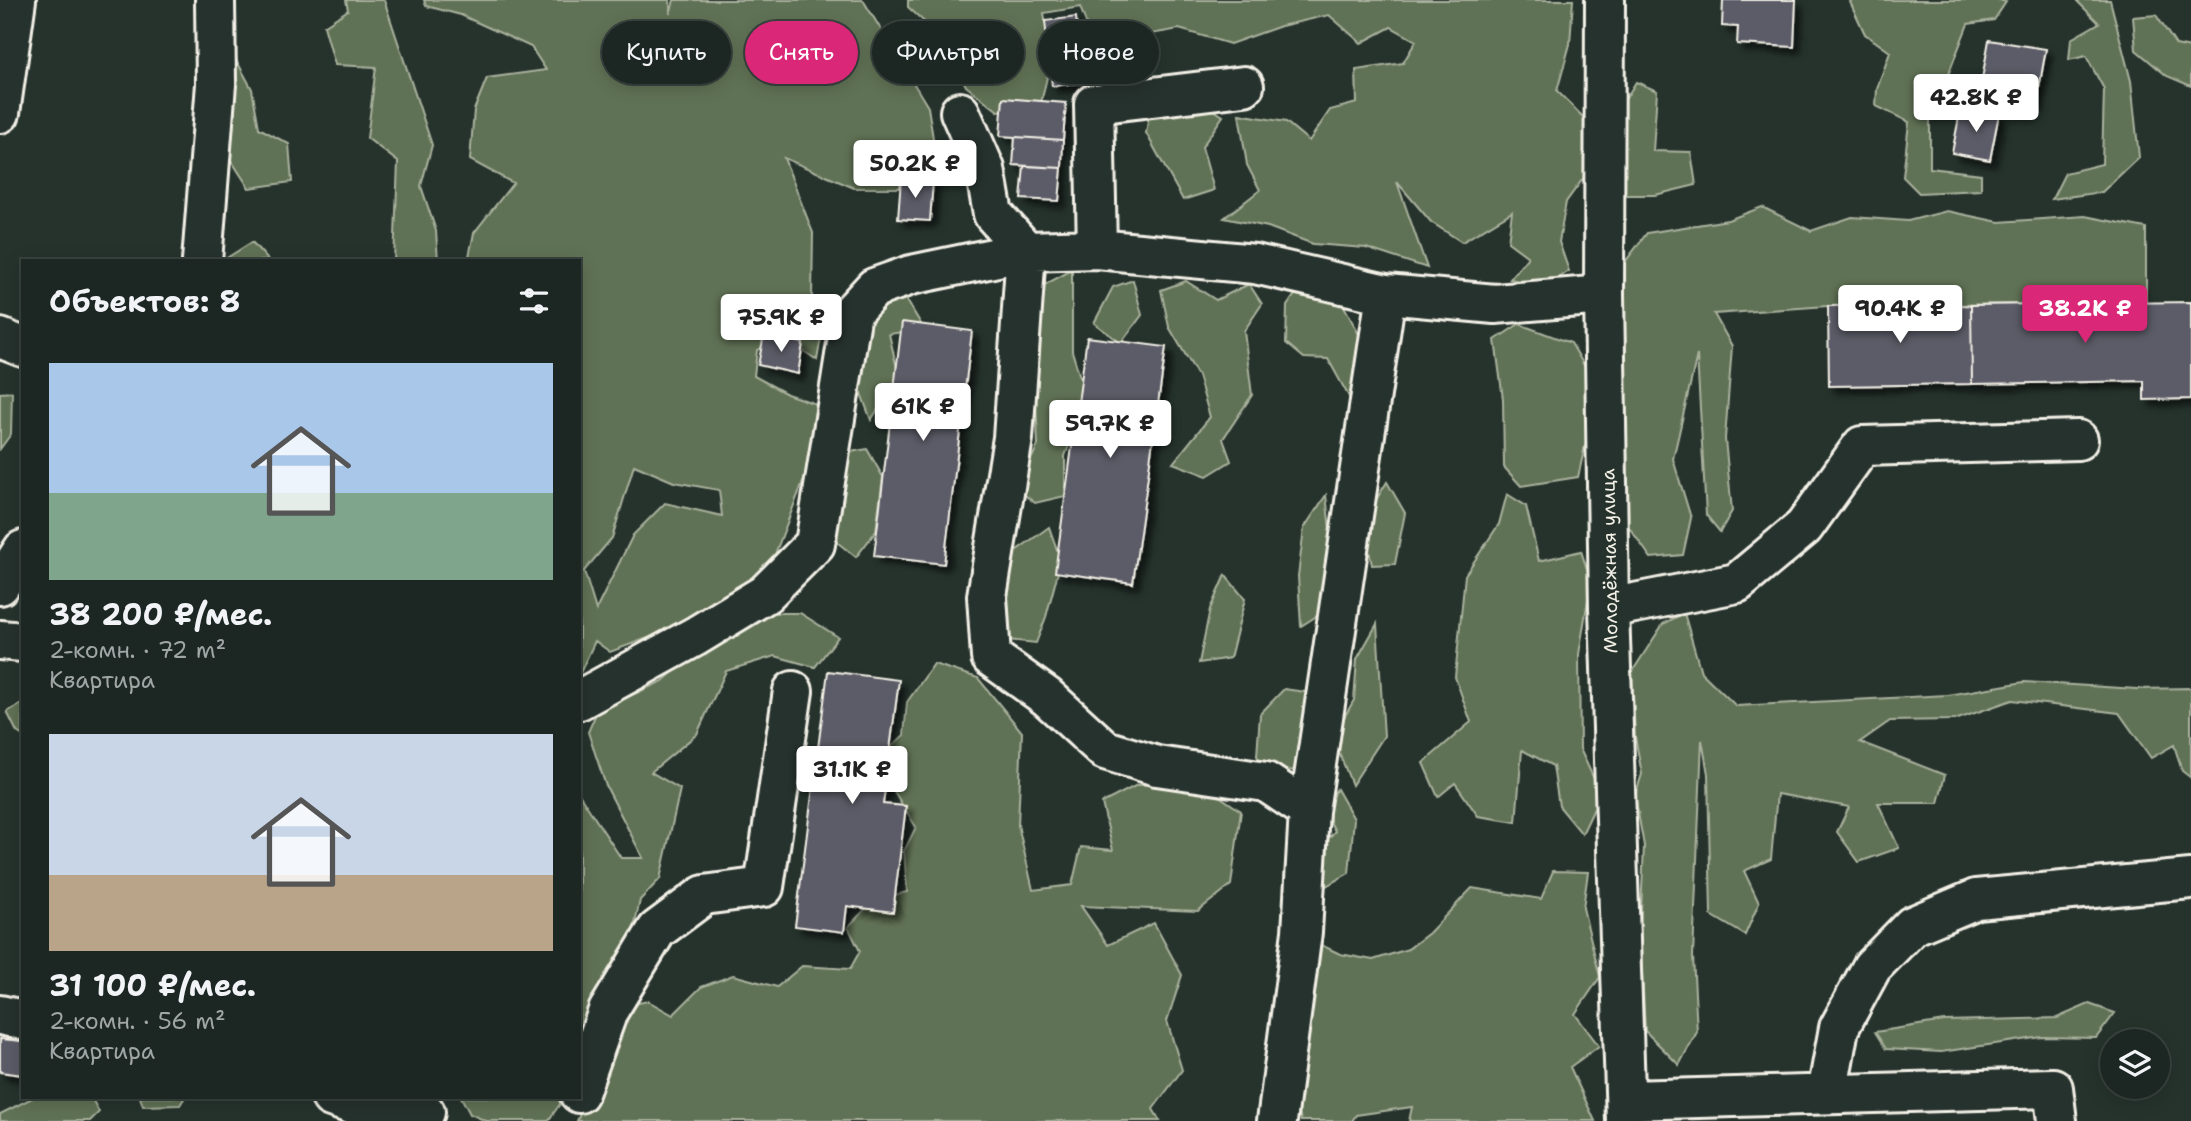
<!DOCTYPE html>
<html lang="ru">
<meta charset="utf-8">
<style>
:root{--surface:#1c2622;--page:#29322f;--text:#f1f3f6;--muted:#a0a5a5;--line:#3a4340;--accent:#db2777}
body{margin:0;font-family:"Shantell Sans",sans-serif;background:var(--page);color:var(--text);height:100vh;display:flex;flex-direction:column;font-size:26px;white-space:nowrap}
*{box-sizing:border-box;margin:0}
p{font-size:23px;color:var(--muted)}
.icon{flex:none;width:38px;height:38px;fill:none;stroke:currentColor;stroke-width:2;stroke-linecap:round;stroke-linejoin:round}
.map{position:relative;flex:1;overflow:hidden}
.details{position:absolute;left:21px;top:259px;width:560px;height:840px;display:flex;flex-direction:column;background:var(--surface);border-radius:0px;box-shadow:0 4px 18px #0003,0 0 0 2px var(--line)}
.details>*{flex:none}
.hud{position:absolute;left:602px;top:21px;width:665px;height:63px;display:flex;gap:14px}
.controls{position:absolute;left:2100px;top:1029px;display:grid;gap:14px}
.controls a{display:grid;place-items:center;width:70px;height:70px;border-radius:50%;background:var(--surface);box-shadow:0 4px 18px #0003,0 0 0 2px var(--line);font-size:35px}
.price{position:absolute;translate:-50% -60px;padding:0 16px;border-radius:7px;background:#fff;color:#222;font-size:23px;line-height:46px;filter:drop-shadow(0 2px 4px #0008)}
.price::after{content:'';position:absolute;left:50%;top:42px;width:21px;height:16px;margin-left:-10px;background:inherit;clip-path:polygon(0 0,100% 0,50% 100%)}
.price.on{background:var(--accent);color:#fff}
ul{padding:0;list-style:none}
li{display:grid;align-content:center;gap:14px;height:371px;padding:0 28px}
li span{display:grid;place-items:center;height:217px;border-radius:0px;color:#555}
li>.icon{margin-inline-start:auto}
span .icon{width:126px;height:126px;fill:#fffc;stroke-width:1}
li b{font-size:30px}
h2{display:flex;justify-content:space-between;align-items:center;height:84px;padding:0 28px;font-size:30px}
.pill{padding:0 24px;border-radius:32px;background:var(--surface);box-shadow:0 4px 18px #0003,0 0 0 2px var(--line);font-size:24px;line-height:63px}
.pill.on{background:var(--accent);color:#fff}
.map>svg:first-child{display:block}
</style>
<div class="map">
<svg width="2191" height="1121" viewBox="0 0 2191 1121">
<defs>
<filter id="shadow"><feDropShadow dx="6" dy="6" stdDeviation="3.5" flood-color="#0009"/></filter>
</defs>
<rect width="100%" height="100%" fill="#26332d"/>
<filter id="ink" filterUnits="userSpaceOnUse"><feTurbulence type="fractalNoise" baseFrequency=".0143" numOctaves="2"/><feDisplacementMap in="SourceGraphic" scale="14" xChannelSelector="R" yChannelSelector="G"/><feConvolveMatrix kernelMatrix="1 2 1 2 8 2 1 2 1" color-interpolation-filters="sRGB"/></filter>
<g filter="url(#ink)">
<path fill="#617255" stroke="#aab29e" stroke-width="2" fill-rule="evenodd" d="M 346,0 L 384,0 L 432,145 L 421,186 L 436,231 L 438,261 L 394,261 L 398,162 L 367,138 L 376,67 L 335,65 L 324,26 L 348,10 Z
M 424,0 L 670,0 L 670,14 L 674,0 L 863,0 L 928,107 L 937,163 L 903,188 L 854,188 L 784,158 L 813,233 L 812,298 L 824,321 L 817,360 L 787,340 L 757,350 L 754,376 L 787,394 L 816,404 L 806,474 L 775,554 L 727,609 L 610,652 L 595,641 L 579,675 L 579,261 L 468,261 L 474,233 L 513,183 L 470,160 L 474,110 L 487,78 L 546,70 L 531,47 L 461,15 L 426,6 ZM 634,465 L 674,482 L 719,490 L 722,516 L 665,503 L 633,535 L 596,610 L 584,571 L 612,538 Z
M 908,0 L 1573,0 L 1570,44 L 1557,91 L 1586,120 L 1590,169 L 1566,202 L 1559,242 L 1569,271 L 1545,286 L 1510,279 L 1528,257 L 1508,242 L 1512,212 L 1462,242 L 1431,222 L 1397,182 L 1427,268 L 1366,248 L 1313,244 L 1268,227 L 1224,218 L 1260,190 L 1247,165 L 1239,114 L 1286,122 L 1309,141 L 1330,110 L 1357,103 L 1356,70 L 1403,63 L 1416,41 L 1391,27 L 1361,43 L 1329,15 L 1281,26 L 1230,44 L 1179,29 L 1129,38 L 1098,54 L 1080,7 L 1044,13 L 1051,60 L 1040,107 L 998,111 L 966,86 L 942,38 L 908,7 Z
M 1852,0 L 2000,0 L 2006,2 L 1994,20 L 1968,24 L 1948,75 L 1930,109 L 1930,168 L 1981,174 L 1981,190 L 1919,193 L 1903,177 L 1909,122 L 1876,106 L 1877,89 L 1890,52 L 1865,34 L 1850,2 Z
M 2078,0 L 2110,0 L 2131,81 L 2139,157 L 2102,192 L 2052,199 L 2065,173 L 2102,164 L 2104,89 L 2086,56 L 2069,60 L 2071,39 L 2099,23 L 2078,2 Z
M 2156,15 L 2176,45 L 2191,48 L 2191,86 L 2167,76 L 2136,50 L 2133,17 Z
M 233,54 L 252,89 L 259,128 L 289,144 L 292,182 L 249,188 L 222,146 Z
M 1636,82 L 1657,91 L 1653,151 L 1691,152 L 1696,185 L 1655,195 L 1614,195 L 1612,121 Z
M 1193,96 L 1223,116 L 1202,147 L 1214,190 L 1183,200 L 1146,133 L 1151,102 Z
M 1762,207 L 1811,231 L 1852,217 L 1908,221 L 1947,211 L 1999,222 L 2085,216 L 2146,228 L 2146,303 L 1828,306 L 1714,314 L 1732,346 L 1725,439 L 1732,511 L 1720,532 L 1706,515 L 1697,355 L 1673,459 L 1691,518 L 1683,555 L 1651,558 L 1616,509 L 1619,270 L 1647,233 L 1728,220 Z
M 252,242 L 269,261 L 222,261 Z
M 1072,270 L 1072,351 L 1087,400 L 1065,456 L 1065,496 L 1035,503 L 1017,489 L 1038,445 L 1035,378 L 1042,286 Z
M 1133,280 L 1142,315 L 1121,343 L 1094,323 L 1113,287 Z
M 1186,281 L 1216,300 L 1249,284 L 1262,304 L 1244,331 L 1252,395 L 1223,439 L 1231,461 L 1207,476 L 1173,463 L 1210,417 L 1198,376 L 1169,327 L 1161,290 Z
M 1296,293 L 1343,304 L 1364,344 L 1349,397 L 1328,359 L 1304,358 L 1286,343 L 1287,306 Z
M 903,294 L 924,329 L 889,334 L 899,377 L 871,420 L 859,388 L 870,299 Z
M 1519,324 L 1571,343 L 1598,389 L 1578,477 L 1521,486 L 1504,467 L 1503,399 L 1495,340 Z
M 12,392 L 11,434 L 0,449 L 0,393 Z
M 867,449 L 883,477 L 876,531 L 856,557 L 838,543 L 833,499 L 851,452 Z
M 1387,482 L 1405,513 L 1395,564 L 1372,565 L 1363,521 Z
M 1507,494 L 1526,506 L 1539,561 L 1581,551 L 1591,581 L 1579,654 L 1580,749 L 1601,794 L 1582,834 L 1559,806 L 1553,766 L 1522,750 L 1516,822 L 1478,816 L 1455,783 L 1438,797 L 1423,763 L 1471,722 L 1455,677 L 1465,575 L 1499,524 Z
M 1326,495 L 1334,565 L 1323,612 L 1301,626 L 1298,576 L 1304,528 Z
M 1049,527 L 1061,561 L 1046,617 L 1036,643 L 1008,640 L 1004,591 L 1006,558 Z
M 1225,575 L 1245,599 L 1230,658 L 1199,663 L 1210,609 Z
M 752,613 L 800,613 L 838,637 L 815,667 L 775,656 L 726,671 L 697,734 L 651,772 L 680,789 L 660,879 L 640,900 L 623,979 L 579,1042 L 579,794 L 621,858 L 643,858 L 606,786 L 588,732 L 597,711 L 663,681 L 712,638 Z
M 1684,613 L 1701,672 L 1736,706 L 1948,695 L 2024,682 L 2137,689 L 2191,688 L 2191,778 L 2182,771 L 2174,745 L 2151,758 L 2119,713 L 2012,700 L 1955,720 L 1890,721 L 1860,742 L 1945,775 L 1938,803 L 1878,803 L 1899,848 L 1859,862 L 1837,832 L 1849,807 L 1777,794 L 1771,859 L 1744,871 L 1759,903 L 1745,935 L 1711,915 L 1708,774 L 1702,740 L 1693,956 L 1697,1032 L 1679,1065 L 1645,1031 L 1640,933 L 1644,846 L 1635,796 L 1642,774 L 1635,737 L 1632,672 L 1663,624 Z
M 1377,624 L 1384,736 L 1352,785 L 1333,737 L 1354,700 L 1357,659 Z
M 934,664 L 978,678 L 1022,732 L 1018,825 L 1033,890 L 1072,885 L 1081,847 L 1113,850 L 1102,803 L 1137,785 L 1200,783 L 1241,811 L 1231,885 L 1198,911 L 1081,906 L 1108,945 L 1154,923 L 1182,975 L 1167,1021 L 1182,1070 L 1153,1109 L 1160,1121 L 577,1121 L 594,1082 L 618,1007 L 648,1001 L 673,1015 L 701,987 L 733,975 L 777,987 L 802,966 L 850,969 L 860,951 L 848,927 L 874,900 L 907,892 L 904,851 L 916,827 L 895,793 L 877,760 L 904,735 L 907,702 Z
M 1284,689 L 1313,693 L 1304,770 L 1267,771 L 1257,756 L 1260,714 Z
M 23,703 L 23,736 L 17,732 L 7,712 Z
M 1337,789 L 1354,819 L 1349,873 L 1319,890 L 1319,849 L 1335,831 L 1322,807 Z
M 1553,871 L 1588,872 L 1583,908 L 1600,977 L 1575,1014 L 1599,1046 L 1570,1067 L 1595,1121 L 1409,1121 L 1412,1107 L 1356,1115 L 1352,1121 L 1301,1121 L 1295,1090 L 1311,940 L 1340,954 L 1373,960 L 1408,949 L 1429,933 L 1472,888 L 1541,899 Z
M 2089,1004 L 2115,1013 L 2096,1038 L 2042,1037 L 1941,1052 L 1886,1049 L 1875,1032 L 1944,1021 L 2057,1018 Z
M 34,1097 L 91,1097 L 99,1112 L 90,1121 L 0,1121 L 0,1114 Z
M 140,1097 L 185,1097 L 180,1105 L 143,1106 Z
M 461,1097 L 565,1097 L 548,1121 L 486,1121 L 470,1114 Z"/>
<path fill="#5c5b67" stroke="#f4f1e8" stroke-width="2" filter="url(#shadow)" d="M 1723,0 L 1796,0 L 1794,47 L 1737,44 L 1738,27 L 1722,26 Z
M 1076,17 L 1083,83 L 1052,86 L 1045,21 Z
M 1989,40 L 2046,49 L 2036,106 L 1979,96 Z
M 1003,98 L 1066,103 L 1063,140 L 1000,136 Z
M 1961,107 L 1999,114 L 1990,160 L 1952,153 Z
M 1015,137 L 1063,140 L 1062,168 L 1013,165 Z
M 1024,166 L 1062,168 L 1059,201 L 1021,199 Z
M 901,178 L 933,181 L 930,221 L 898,219 Z
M 2191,302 L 2191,399 L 2144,400 L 2144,381 L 1972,384 L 1971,305 Z
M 1971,305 L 1972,384 L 1829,386 L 1828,306 Z
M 902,322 L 972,331 L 944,564 L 874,556 Z
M 764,335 L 803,343 L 798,374 L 758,365 Z
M 1087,337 L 1166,347 L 1133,583 L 1055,572 Z
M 828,671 L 899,680 L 883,804 L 906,806 L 893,912 L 847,906 L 844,932 L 795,926 Z
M 0,1039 L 23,1041 L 23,1075 L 0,1072 Z"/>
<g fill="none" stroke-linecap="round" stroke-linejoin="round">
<g stroke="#f4f1e8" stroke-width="44">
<path id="minor" d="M 1605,0 L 1604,295 L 1609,608 L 1626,1121
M 960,112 L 985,169 L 993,214 L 1026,251 L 1013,438 L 987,596 L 991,657 L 1047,697 L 1105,750 L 1157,766 L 1266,782 L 1309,811
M 0,113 L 16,0
M 1097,249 L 1094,104 L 1244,86
M 202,261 L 216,84 L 215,0
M 0,338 L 23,347
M 0,585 L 23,550
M 1609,608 L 1737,583 L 1804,527 L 1862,446 L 2078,440
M 0,640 L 23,642
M 579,700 L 696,636 L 765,594 L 815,544 L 852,312 L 874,288 L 911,275 L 1026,251 L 1097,249 L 1255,264 L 1386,294 L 1495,304 L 1604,295
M 0,1015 L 23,1020
M 579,1093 L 608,1011 L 657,930 L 704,895 L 764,887 L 793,691
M 1827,1094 L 1839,1028 L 1872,967 L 1912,926 L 1976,899 L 2191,879
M 331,1097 L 383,1115
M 1627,1100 L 2053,1088 L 2057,1121
M 370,1121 L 383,1115 L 425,1112
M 1277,1121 L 1302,932 L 1309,811 L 1386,294"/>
</g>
<use href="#minor" stroke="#26332d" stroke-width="38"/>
</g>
</g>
<g text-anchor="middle" stroke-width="5" stroke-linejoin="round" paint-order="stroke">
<g font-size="19" fill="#f4f1e8" stroke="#26332d">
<text transform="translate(1609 561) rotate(-91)" y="7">Молодёжная улица</text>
</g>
</g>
</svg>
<div class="controls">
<a><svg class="icon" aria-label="layers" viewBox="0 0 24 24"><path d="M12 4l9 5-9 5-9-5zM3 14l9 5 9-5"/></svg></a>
</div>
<b class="price" style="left:1976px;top:134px">42.8K ₽</b>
<b class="price" style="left:915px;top:200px">50.2K ₽</b>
<b class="price" style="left:1900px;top:345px">90.4K ₽</b>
<b class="price on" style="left:2085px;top:345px">38.2K ₽</b>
<b class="price" style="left:781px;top:354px">75.9K ₽</b>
<b class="price" style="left:923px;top:443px">61K ₽</b>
<b class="price" style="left:1110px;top:460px">59.7K ₽</b>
<b class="price" style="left:852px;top:806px">31.1K ₽</b>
<div class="hud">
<a class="pill">Купить</a>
<a class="pill on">Снять</a>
<a class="pill">Фильтры</a>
<a class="pill">Новое</a>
</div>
<section class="details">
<h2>Объектов: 8<svg class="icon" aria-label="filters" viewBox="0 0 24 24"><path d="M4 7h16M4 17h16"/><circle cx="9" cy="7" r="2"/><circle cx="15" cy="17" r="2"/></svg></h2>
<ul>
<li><span style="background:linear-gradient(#a9c7e8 60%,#7fa58c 0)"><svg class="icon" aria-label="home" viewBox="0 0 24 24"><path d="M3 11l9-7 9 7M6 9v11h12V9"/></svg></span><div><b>38 200 ₽/мес.</b><p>2-комн. · 72 m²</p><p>Квартира</p></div></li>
<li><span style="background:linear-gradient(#c9d6e8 65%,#b9a48a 0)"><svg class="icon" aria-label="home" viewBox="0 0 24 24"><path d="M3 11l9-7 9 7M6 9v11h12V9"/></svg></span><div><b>31 100 ₽/мес.</b><p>2-комн. · 56 m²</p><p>Квартира</p></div></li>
</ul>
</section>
</div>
